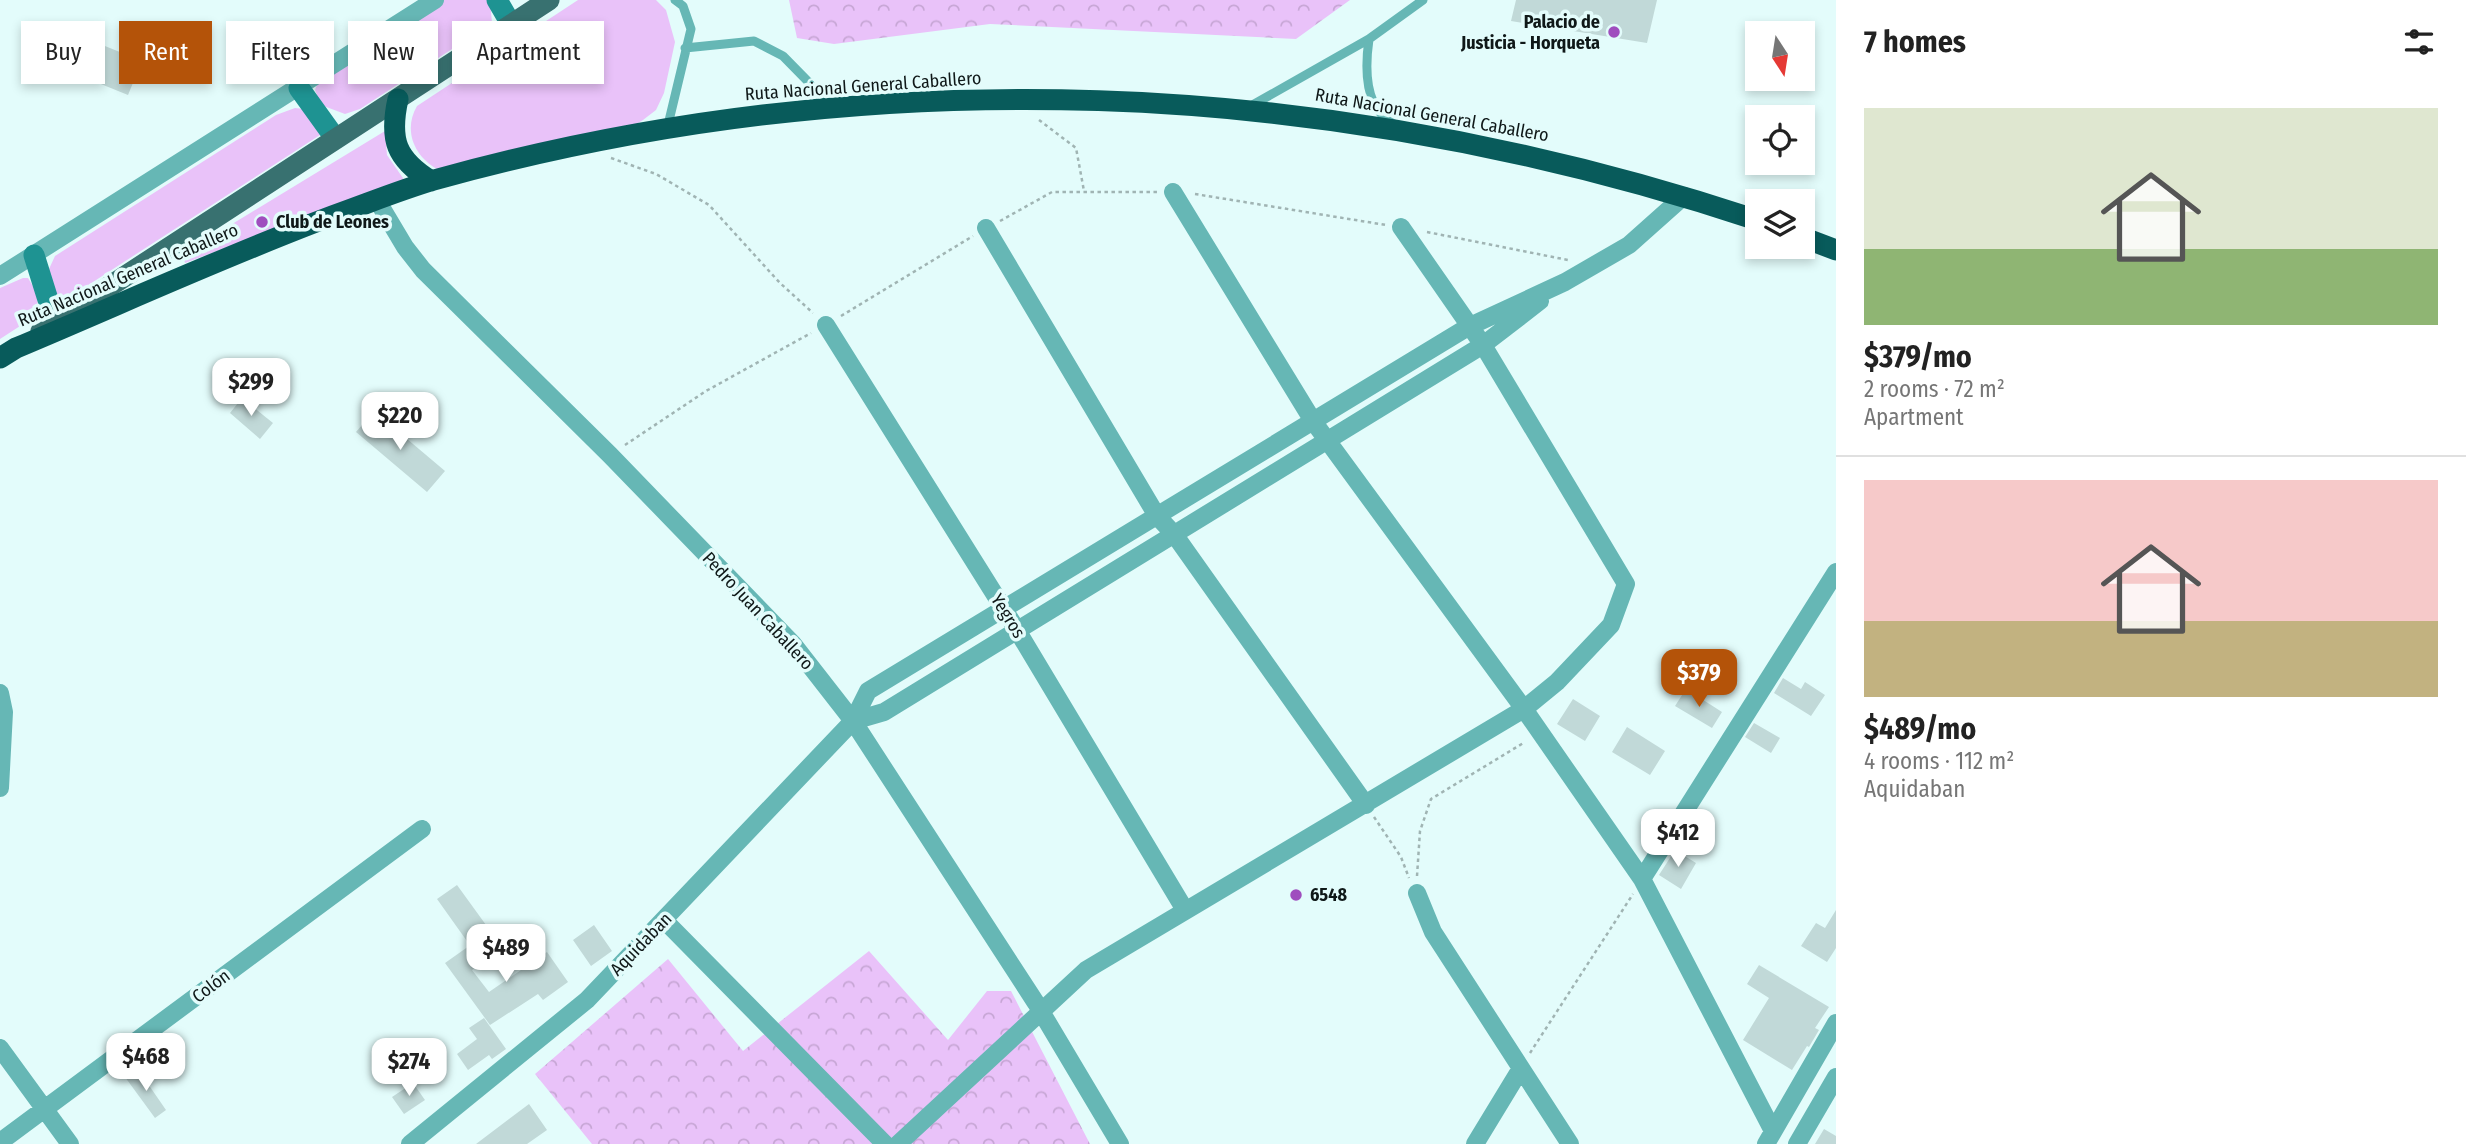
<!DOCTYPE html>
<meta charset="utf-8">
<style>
:root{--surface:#fff;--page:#f2f2f2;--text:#222;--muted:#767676;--line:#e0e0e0;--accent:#b45309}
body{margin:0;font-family:"Fira Sans Condensed",sans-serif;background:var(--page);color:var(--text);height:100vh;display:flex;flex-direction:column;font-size:26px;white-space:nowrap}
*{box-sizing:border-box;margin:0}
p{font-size:23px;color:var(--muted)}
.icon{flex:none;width:38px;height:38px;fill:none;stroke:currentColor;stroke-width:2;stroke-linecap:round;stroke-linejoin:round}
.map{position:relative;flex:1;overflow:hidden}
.details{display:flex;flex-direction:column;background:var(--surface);width:630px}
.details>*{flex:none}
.guide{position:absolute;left:21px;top:21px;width:665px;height:63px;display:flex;gap:14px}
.needle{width:46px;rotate:168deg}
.controls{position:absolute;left:1745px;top:21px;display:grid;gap:14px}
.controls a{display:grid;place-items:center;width:70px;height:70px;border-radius:0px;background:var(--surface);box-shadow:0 4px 10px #0003;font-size:35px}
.price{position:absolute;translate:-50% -60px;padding:0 16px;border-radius:14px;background:#fff;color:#222;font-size:23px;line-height:46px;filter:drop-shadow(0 2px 4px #0008)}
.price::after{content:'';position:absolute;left:50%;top:42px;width:21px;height:16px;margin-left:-10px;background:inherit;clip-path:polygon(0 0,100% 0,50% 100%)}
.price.active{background:var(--accent);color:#fff}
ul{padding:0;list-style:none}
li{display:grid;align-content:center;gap:14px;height:371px;padding:0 28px}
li+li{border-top:2px solid var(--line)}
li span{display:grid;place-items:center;height:217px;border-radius:0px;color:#555}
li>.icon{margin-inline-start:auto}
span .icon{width:126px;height:126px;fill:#fffc;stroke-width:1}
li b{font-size:30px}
h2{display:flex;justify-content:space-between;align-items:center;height:84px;padding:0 28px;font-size:30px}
.chip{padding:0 24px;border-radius:0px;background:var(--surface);box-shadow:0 4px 10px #0003;font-size:24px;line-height:63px}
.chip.active{background:var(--accent);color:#fff}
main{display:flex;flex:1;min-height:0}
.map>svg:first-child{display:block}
</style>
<main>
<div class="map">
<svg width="1836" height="1144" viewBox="0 0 1836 1144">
<defs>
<pattern id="forest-crowns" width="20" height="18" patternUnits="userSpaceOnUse" patternTransform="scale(1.75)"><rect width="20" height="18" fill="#e9c2f9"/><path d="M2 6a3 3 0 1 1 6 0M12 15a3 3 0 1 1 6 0" fill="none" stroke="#c7a6d5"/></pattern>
</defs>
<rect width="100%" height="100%" fill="#e3fcfb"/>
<path fill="#e9c2f9" d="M 441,0 L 490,0 L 492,23 L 360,109 L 345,114 L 321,105 L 315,90 L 318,82 Z
M 578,0 L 656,0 L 666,10 L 675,42 L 664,93 L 656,110 L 643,120 L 628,129 L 437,169 C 414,156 403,130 417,106 Z
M 295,108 L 304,109 L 323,130 L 320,135 L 76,293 L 61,301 L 54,297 L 49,269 L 55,256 L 276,115 Z
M 385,131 L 387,155 L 405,181 L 185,263 L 183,256 L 191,249 Z
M 23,278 L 28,278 L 37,293 L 38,310 L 34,317 L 0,339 L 0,288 Z"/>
<path fill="url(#forest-crowns)" d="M 789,0 L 1350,0 L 1296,39 L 990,24 L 834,44 L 797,38 Z
M 869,951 L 948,1040 L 987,991 L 1011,991 L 1090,1144 L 592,1144 L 535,1074 L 668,959 L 743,1051 Z"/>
<path fill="#c1d9d8" d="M 1516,0 L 1657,0 L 1647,43 L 1511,21 Z
M 100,44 L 142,61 L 128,95 L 86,78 Z
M 242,398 L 273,423 L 260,439 L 230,413 Z
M 374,411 L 445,471 L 427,492 L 356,432 Z
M 1783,678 L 1801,689 L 1805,682 L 1825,695 L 1811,716 L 1774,693 Z
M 1686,689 L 1722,712 L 1712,728 L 1675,706 Z
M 1573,699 L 1600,716 L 1585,741 L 1557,724 Z
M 1754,723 L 1780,738 L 1771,753 L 1745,737 Z
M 1627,727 L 1665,751 L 1650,775 L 1612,752 Z
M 1675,850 L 1696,863 L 1681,889 L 1659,875 Z
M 457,885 L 494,936 L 474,951 L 437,899 Z
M 1836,910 L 1836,948 L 1827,962 L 1801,946 L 1816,923 L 1825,928 Z
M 594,925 L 612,951 L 591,966 L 573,940 Z
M 469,946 L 482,963 L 472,970 L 489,992 L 547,952 L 568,982 L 543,1000 L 538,994 L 490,1025 L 445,963 Z
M 1759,965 L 1829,1007 L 1815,1028 L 1819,1030 L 1809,1047 L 1807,1046 L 1792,1070 L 1743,1040 L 1769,998 L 1747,984 Z
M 484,1018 L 506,1049 L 492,1059 L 489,1055 L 468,1070 L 457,1054 L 477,1039 L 469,1028 Z
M 137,1068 L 166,1110 L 155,1118 L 125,1077 Z
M 413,1083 L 425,1100 L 404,1114 L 392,1097 Z
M 529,1104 L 547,1130 L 527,1144 L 476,1144 Z
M 1824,1129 L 1836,1136 L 1836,1144 L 1815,1144 Z"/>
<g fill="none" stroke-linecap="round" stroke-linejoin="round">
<path stroke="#a0b4b3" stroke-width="2.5" stroke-dasharray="3.5 3.5" stroke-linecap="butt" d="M 1039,120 L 1076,148 L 1084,191
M 611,158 L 656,174 L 709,205 L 780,283 L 813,313
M 1195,194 L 1386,225
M 1000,221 L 1052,192 L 1157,192
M 1427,232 L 1568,260
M 841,316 L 973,236
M 625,445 L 706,391 L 811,333
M 1374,817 L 1401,857 L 1409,878
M 1417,876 L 1420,831 L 1431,799 L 1525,742
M 1530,1053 L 1633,894"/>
<path stroke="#66b7b5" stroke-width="9" d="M 1369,39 C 1365,67 1364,109 1394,124
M 685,48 L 754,41 L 783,56 L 833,107
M 1249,107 L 1369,39 L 1423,0
M 667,129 L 691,29 L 683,6 L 675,0"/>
<path stroke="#66b7b5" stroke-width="18" d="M 1173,192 L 1313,421 L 1524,709 L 1642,879 L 1773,1131
M 377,200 L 405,247 L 423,270 L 610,455 L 793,644 L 853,721 L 1036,1003 L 1120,1144
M 986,228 L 1157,516 L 1174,534 L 1366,805
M 0,276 L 435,0
M 826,325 L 1017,630 L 1185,910
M 0,693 L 4,712 L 0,788
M 853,721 L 884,712 L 1483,345 L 1540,301
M 1642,879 L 1836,572
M 1417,893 L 1433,932 L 1570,1144
M 664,920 L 885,1144
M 0,1048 L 70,1144
M 0,1142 L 422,829
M 410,1144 L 587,1000 L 853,721 L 868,691 L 1468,327 L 1565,282 L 1629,245 L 1684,196
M 898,1144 L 1086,970 L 1524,709 L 1557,682 L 1611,625 L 1626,584 L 1483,345 L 1401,227
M 1475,1144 L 1520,1070
M 1766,1144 L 1836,1023
M 1797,1144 L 1836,1077"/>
<path stroke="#1e9392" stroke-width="21" d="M 497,0 L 511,24
M 299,88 L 335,138
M 34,255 L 55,322"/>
<path stroke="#387170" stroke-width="21" d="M 41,331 L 549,0"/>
<path stroke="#085b5b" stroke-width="21" d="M 398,99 C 389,140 396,159 431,181
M 1802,237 L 1836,250
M 0,358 L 16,348 C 121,304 225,256 332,216 C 366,204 400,190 434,180 C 873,58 1326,77 1757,220"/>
</g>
<g fill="#9f4ebe" stroke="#e3fcfb" stroke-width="2.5">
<circle cx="1614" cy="32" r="7"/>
<circle cx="262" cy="222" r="7"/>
<circle cx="1296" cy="895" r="7"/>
</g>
<g text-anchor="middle" stroke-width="7" stroke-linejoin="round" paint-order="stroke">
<g font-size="18" font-weight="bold" fill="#0f1818" stroke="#e3fcfb" text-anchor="start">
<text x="1600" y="28" text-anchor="end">Palacio de<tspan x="1600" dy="21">Justicia - Horqueta</tspan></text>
<text x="276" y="228">Club de Leones</text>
<text x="1310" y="901">6548</text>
</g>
<g font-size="18" fill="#0f1818" stroke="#e3fcfb">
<text transform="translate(863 86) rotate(-4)" y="6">Ruta Nacional General Caballero</text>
<text transform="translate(1432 115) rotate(10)" y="6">Ruta Nacional General Caballero</text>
<text transform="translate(128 275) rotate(-23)" y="6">Ruta Nacional General Caballero</text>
<text transform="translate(758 611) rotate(47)" y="6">Pedro Juan Caballero</text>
<text transform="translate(1008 616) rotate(58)" y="6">Yegros</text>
<text transform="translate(641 944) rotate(-46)" y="6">Aquidaban</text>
<text transform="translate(211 986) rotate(-37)" y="6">Colón</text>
</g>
</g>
</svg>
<div class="controls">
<a><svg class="needle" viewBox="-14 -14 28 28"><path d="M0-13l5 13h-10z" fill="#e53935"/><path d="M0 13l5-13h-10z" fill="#767676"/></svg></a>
<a><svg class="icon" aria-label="locate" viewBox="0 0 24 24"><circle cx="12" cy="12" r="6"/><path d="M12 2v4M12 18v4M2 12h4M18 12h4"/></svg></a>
<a><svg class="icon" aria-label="layers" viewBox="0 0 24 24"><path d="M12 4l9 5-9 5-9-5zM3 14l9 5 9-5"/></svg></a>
</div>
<b class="price" style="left:251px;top:418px">$299</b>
<b class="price" style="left:400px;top:452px">$220</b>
<b class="price active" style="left:1699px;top:709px">$379</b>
<b class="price" style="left:1678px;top:869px">$412</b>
<b class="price" style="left:506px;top:984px">$489</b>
<b class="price" style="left:146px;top:1093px">$468</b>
<b class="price" style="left:409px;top:1098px">$274</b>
<div class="guide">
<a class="chip">Buy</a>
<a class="chip active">Rent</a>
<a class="chip">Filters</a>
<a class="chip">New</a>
<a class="chip">Apartment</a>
</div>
</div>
<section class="details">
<h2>7 homes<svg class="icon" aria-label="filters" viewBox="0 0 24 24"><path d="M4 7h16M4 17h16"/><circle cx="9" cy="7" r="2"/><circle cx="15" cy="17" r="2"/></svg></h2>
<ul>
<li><span style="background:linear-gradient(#dfe7d0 65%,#8fb573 0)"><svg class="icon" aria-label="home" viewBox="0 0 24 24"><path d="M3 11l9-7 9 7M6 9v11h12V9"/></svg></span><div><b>$379/mo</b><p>2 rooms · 72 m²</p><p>Apartment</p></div></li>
<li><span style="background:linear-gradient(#f6c9c9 65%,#c2b280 0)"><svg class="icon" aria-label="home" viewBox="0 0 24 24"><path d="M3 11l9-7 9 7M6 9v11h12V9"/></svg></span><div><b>$489/mo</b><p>4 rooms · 112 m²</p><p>Aquidaban</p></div></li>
</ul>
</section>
</main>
